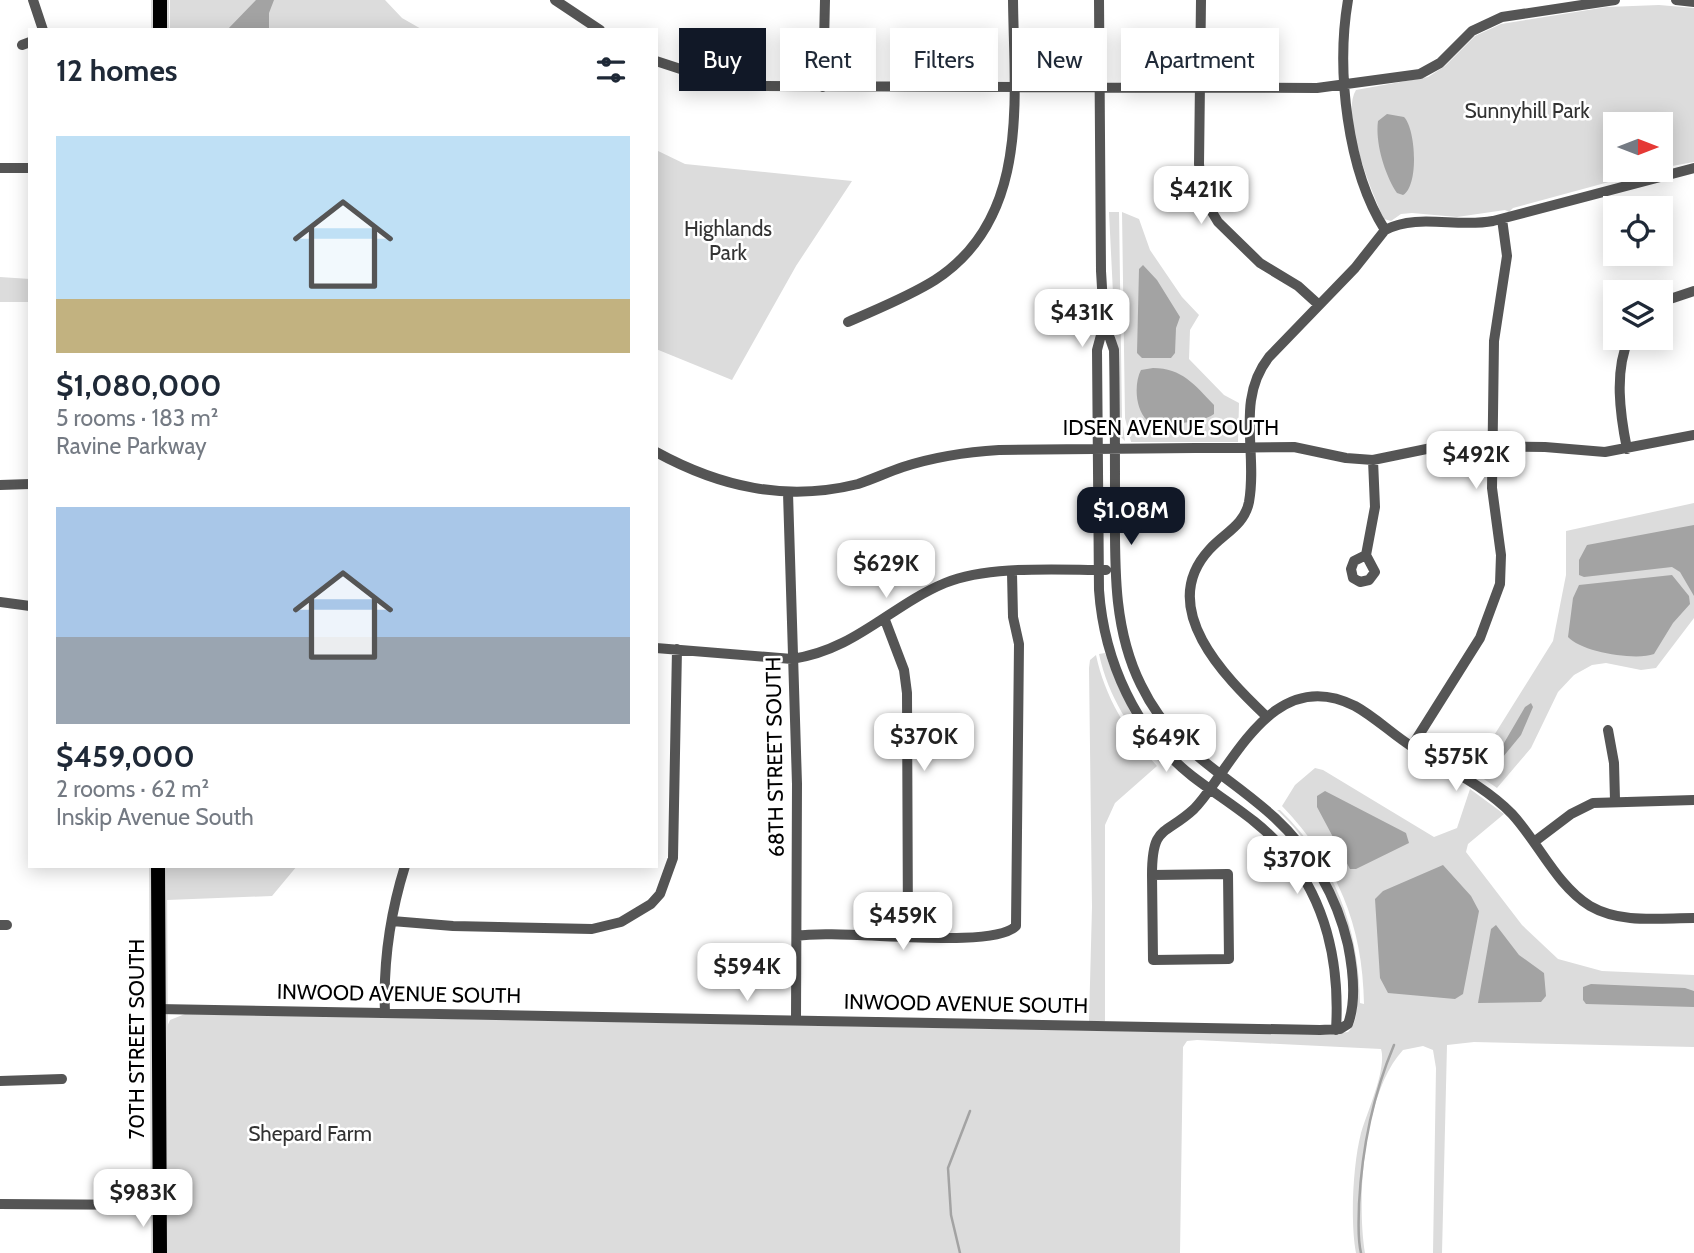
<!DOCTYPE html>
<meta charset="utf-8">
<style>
:root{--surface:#fff;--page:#f6f6f7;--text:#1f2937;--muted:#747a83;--accent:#111827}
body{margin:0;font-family:Cabin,sans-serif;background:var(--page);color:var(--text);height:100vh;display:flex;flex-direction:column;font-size:26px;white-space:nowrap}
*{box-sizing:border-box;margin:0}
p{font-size:23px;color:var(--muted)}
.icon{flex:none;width:38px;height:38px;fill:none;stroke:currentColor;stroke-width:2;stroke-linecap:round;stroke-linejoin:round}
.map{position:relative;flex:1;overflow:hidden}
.drawer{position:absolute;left:28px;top:28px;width:630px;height:840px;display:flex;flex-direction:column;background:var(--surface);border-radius:0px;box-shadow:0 4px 18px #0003}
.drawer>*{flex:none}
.top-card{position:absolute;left:679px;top:28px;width:665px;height:63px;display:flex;gap:14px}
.needle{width:46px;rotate:90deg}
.fabs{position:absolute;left:1603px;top:112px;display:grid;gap:14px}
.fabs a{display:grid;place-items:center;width:70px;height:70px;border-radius:0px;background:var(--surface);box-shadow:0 4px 18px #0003;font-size:35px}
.price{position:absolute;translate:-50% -60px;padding:0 16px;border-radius:14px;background:#fff;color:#222;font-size:23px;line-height:46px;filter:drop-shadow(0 2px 4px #0008)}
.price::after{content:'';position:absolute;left:50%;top:42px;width:21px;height:16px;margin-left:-10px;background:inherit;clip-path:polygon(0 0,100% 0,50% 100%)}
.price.current{background:var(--accent);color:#fff}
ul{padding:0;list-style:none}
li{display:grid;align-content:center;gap:14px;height:371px;padding:0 28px}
li span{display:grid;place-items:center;height:217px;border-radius:0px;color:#555}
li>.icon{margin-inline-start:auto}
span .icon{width:126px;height:126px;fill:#fffc;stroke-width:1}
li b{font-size:30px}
h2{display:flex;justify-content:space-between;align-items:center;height:84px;padding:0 28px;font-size:30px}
.tag{padding:0 24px;border-radius:0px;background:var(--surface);box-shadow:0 4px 18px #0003;font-size:24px;line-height:63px}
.tag.current{background:var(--accent);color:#fff}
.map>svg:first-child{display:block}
</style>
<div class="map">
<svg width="1694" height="1253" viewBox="0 0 1694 1253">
<rect width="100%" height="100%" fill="#fff"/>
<path fill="#dcdcdc" d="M 170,0 L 385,0 L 402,18 L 423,30 L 170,30 Z
M 1659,5 L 1694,8 L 1694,162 L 1661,168 L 1661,124 L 1615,124 L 1615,170 L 1653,170 L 1513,208 L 1509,212 L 1505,210 L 1457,217 L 1412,213 L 1401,214 L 1391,221 L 1384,219 C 1372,193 1340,116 1356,90 L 1428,77 L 1445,66 L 1475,36 L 1501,24 L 1607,7 Z
M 656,150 L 685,164 L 852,181 L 796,266 L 732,380 L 656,349 Z
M 1109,212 L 1119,212 L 1122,418 L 1125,441 L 1120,436 Z
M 1122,212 L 1139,219 L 1150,250 L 1182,297 L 1199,315 L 1190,330 L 1189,359 L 1224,395 L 1239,403 L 1238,442 L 1131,442 L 1125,418 Z
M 0,277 L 30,279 L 30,302 L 0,302 Z
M 1694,503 L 1694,618 L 1656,668 L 1641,670 L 1606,663 L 1592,665 L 1574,675 L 1558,692 L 1531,748 L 1497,788 L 1478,775 L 1488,745 L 1553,641 L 1566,575 L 1566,531 Z
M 1105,653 C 1119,691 1136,729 1164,760 L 1160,763 C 1131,732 1108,696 1099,654 Z
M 1096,655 C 1105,698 1128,734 1157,766 L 1115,803 L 1105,825 L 1105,1021 L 1089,1021 L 1092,907 L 1089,668 L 1090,660 Z
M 1315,768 L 1323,770 L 1434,837 L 1457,828 L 1470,789 L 1504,814 L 1468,844 L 1466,852 L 1522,925 L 1558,959 L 1602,971 L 1694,975 L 1694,1047 L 1474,1042 L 1447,1045 L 1442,1253 L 1433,1253 L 1436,1068 L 1433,1050 L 1423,1046 L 1403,1050 C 1364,1092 1356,1198 1365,1253 L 1356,1253 C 1350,1221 1353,1164 1361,1133 C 1367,1112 1387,1069 1381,1049 L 1197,1040 L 1187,1041 L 1183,1047 L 1180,1253 L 168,1253 L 166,1029 L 170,1020 L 185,1014 L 1324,1035 L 1348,1032 C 1377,1006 1329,889 1314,857 C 1306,840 1291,823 1277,810 L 1280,810 C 1335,863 1359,928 1360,1003 L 1364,1004 C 1363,925 1337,863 1282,806 L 1295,785 Z
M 167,866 L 297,866 L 272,896 L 167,900 Z"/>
<path fill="#a3a3a3" d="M 256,0 L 274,0 L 269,13 L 269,30 L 227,30 Z
M 1387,114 L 1404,117 C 1416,129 1419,186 1403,195 L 1397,193 C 1385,175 1375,143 1378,121 Z
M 1143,265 L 1157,280 L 1180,317 L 1176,328 L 1175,353 L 1171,358 L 1142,358 L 1137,353 L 1139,269 Z
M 1153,368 C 1182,368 1195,385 1214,405 L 1214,414 C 1201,424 1162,426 1147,420 C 1135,409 1134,383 1141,370 Z
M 1694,525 L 1694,596 L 1680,572 L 1672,567 L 1584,577 L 1579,575 L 1579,560 L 1587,545 Z
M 1672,575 L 1689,596 L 1690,604 L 1673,623 L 1654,654 C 1636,661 1581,652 1568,637 L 1573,598 L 1579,585 Z
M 1531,703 L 1533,707 L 1521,735 L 1498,763 L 1497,755 L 1525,707 Z
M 1325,791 L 1406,833 L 1409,843 L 1356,869 L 1350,869 L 1317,807 L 1317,796 Z
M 1443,865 L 1471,896 L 1479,911 L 1463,994 L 1455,999 L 1388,993 L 1380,978 L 1375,899 L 1383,891 Z
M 1496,925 L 1519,955 L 1544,973 L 1546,996 L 1541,1002 L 1478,1003 L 1491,929 Z
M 1591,984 L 1685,988 L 1694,991 L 1694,1007 L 1586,1004 L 1583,1000 L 1583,987 Z"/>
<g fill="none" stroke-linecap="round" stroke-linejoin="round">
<path stroke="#a3a3a3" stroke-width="2.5" d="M 960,1253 L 951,1215 L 948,1168 L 970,1111
M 1361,1253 C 1357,1237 1359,1220 1359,1204 C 1362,1147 1372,1097 1394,1045"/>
<g stroke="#dbdbdb" stroke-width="18">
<path id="major" d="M 160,30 L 160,0
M 158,866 L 160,1253"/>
</g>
<path stroke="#555" stroke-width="10" d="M 33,0 L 43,30
M 555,0 L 600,30
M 1201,0 L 1199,164 L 1203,197 L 1218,222 L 1260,263 L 1298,286 L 1319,305
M 1676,0 L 1694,2
M 22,45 L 30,42
M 656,61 L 708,78 L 758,86 L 1317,88 L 1420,74 L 1440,63 L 1472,31 L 1502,17 L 1615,0
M 823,87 L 825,0
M 0,168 L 30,168
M 1385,230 C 1417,213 1457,228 1493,221 L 1694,168
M 1661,302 L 1694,291
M 848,322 C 877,309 908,297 935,280 C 1031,218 1014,98 1013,0
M 1104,324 L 1097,350 L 1099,590 C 1104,661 1136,732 1192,776 C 1223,800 1259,820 1284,850 C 1327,902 1340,963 1336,1030
M 1627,449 C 1620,414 1614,371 1629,338
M 656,452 C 720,487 786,502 858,484 C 873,479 888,472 903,467 C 934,457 966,452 999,450 L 1294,447 L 1346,458 L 1373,460 L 1441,446 L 1545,447 L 1605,452 L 1694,435
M 0,485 L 30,484
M 788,493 L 797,784 L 796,1020
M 1366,555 L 1375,572 L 1369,580 L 1360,582 L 1353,578 L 1351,569 L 1354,561 L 1366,555 L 1375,507 L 1373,460
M 0,602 L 30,606
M 885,620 L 904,670 L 907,693 L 908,936
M 656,648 L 792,659 C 855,650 890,606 945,583 C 989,565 1058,570 1106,570
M 1266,716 C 1225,677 1156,608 1209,550 C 1224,533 1244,526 1249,502 C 1258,452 1235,400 1269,357 L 1355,268 L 1385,230 C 1347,170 1336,70 1348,0
M 1608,730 L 1614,763 L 1615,800
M 1412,746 L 1480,638 L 1500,584 L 1501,555 L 1492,488 L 1494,341 L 1507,256 L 1502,219
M 1534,842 L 1571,814 L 1593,803 L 1694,800
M 1152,875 L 1228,874 L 1229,959 L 1153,960 L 1152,875 C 1152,824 1165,836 1194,809 C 1204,799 1212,786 1220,775 C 1252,729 1290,673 1355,706 C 1375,717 1392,734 1411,746 C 1444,767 1484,785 1512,814 C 1538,842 1557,886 1590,906 C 1621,924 1660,918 1694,918
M 392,921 L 453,926 L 592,929 L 621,922 L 651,904 L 660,894 L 673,858 L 677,649
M 0,925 L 7,925
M 797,936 C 840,928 990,951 1016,926 L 1019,644 L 1013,617 L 1012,573
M 158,1009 L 1320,1030 L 1340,1029 L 1348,1024 C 1357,1000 1353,970 1348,945 C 1337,897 1311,851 1275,818 C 1224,771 1174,753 1141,685 C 1112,627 1115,562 1115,498 C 1115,449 1115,399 1114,350 L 1104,321 L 1101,271 L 1099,0
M 385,1013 C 383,963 390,914 405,866
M 0,1081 L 62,1079
M 0,1204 L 160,1205"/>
<use href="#major" stroke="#000" stroke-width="14"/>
</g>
<g text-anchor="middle" stroke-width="5" stroke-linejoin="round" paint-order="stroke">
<g font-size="21" fill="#333" stroke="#fff">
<text x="1527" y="118">Sunnyhill Park</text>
<text x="728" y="236">Highlands<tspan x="728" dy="24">Park</tspan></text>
<text x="310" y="1141">Shepard Farm</text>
</g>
<g font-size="21" fill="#000" stroke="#fff">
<text x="1171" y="435">IDSEN AVENUE SOUTH</text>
<text transform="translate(775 757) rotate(-91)" y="7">68TH STREET SOUTH</text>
<text transform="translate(399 994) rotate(1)" y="7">INWOOD AVENUE SOUTH</text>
<text transform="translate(966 1004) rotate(1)" y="7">INWOOD AVENUE SOUTH</text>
<text transform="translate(137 1039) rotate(-90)" y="7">70TH STREET SOUTH</text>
</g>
</g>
</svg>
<div class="fabs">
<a><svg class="needle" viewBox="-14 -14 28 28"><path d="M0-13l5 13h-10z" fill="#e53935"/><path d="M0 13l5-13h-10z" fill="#747a83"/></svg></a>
<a><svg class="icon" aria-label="locate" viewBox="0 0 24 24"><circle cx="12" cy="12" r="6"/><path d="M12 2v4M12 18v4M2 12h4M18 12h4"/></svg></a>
<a><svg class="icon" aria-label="layers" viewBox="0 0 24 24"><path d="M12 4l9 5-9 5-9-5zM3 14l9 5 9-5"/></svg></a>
</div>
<b class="price" style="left:1201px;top:226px">$421K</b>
<b class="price" style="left:1082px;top:349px">$431K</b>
<b class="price" style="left:1476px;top:491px">$492K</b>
<b class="price current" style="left:1131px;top:547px">$1.08M</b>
<b class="price" style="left:886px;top:600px">$629K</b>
<b class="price" style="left:924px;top:773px">$370K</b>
<b class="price" style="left:1166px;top:774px">$649K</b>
<b class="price" style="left:1456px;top:793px">$575K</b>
<b class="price" style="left:1297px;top:896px">$370K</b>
<b class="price" style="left:903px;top:952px">$459K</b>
<b class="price" style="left:747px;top:1003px">$594K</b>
<b class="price" style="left:143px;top:1229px">$983K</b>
<div class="top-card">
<a class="tag current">Buy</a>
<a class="tag">Rent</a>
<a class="tag">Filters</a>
<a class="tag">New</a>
<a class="tag">Apartment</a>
</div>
<section class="drawer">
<h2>12 homes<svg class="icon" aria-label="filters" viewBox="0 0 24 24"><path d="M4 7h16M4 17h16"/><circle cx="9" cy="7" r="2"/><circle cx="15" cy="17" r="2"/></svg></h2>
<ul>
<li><span style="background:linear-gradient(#bfe0f5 75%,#c2b280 0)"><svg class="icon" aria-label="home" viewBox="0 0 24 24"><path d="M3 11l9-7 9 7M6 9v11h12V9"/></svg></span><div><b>$1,080,000</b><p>5 rooms · 183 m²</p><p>Ravine Parkway</p></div></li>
<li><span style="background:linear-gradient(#a9c7e8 60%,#9aa5b1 0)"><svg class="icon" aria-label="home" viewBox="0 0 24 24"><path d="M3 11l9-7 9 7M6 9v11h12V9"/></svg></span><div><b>$459,000</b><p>2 rooms · 62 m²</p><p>Inskip Avenue South</p></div></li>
</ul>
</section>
</div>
